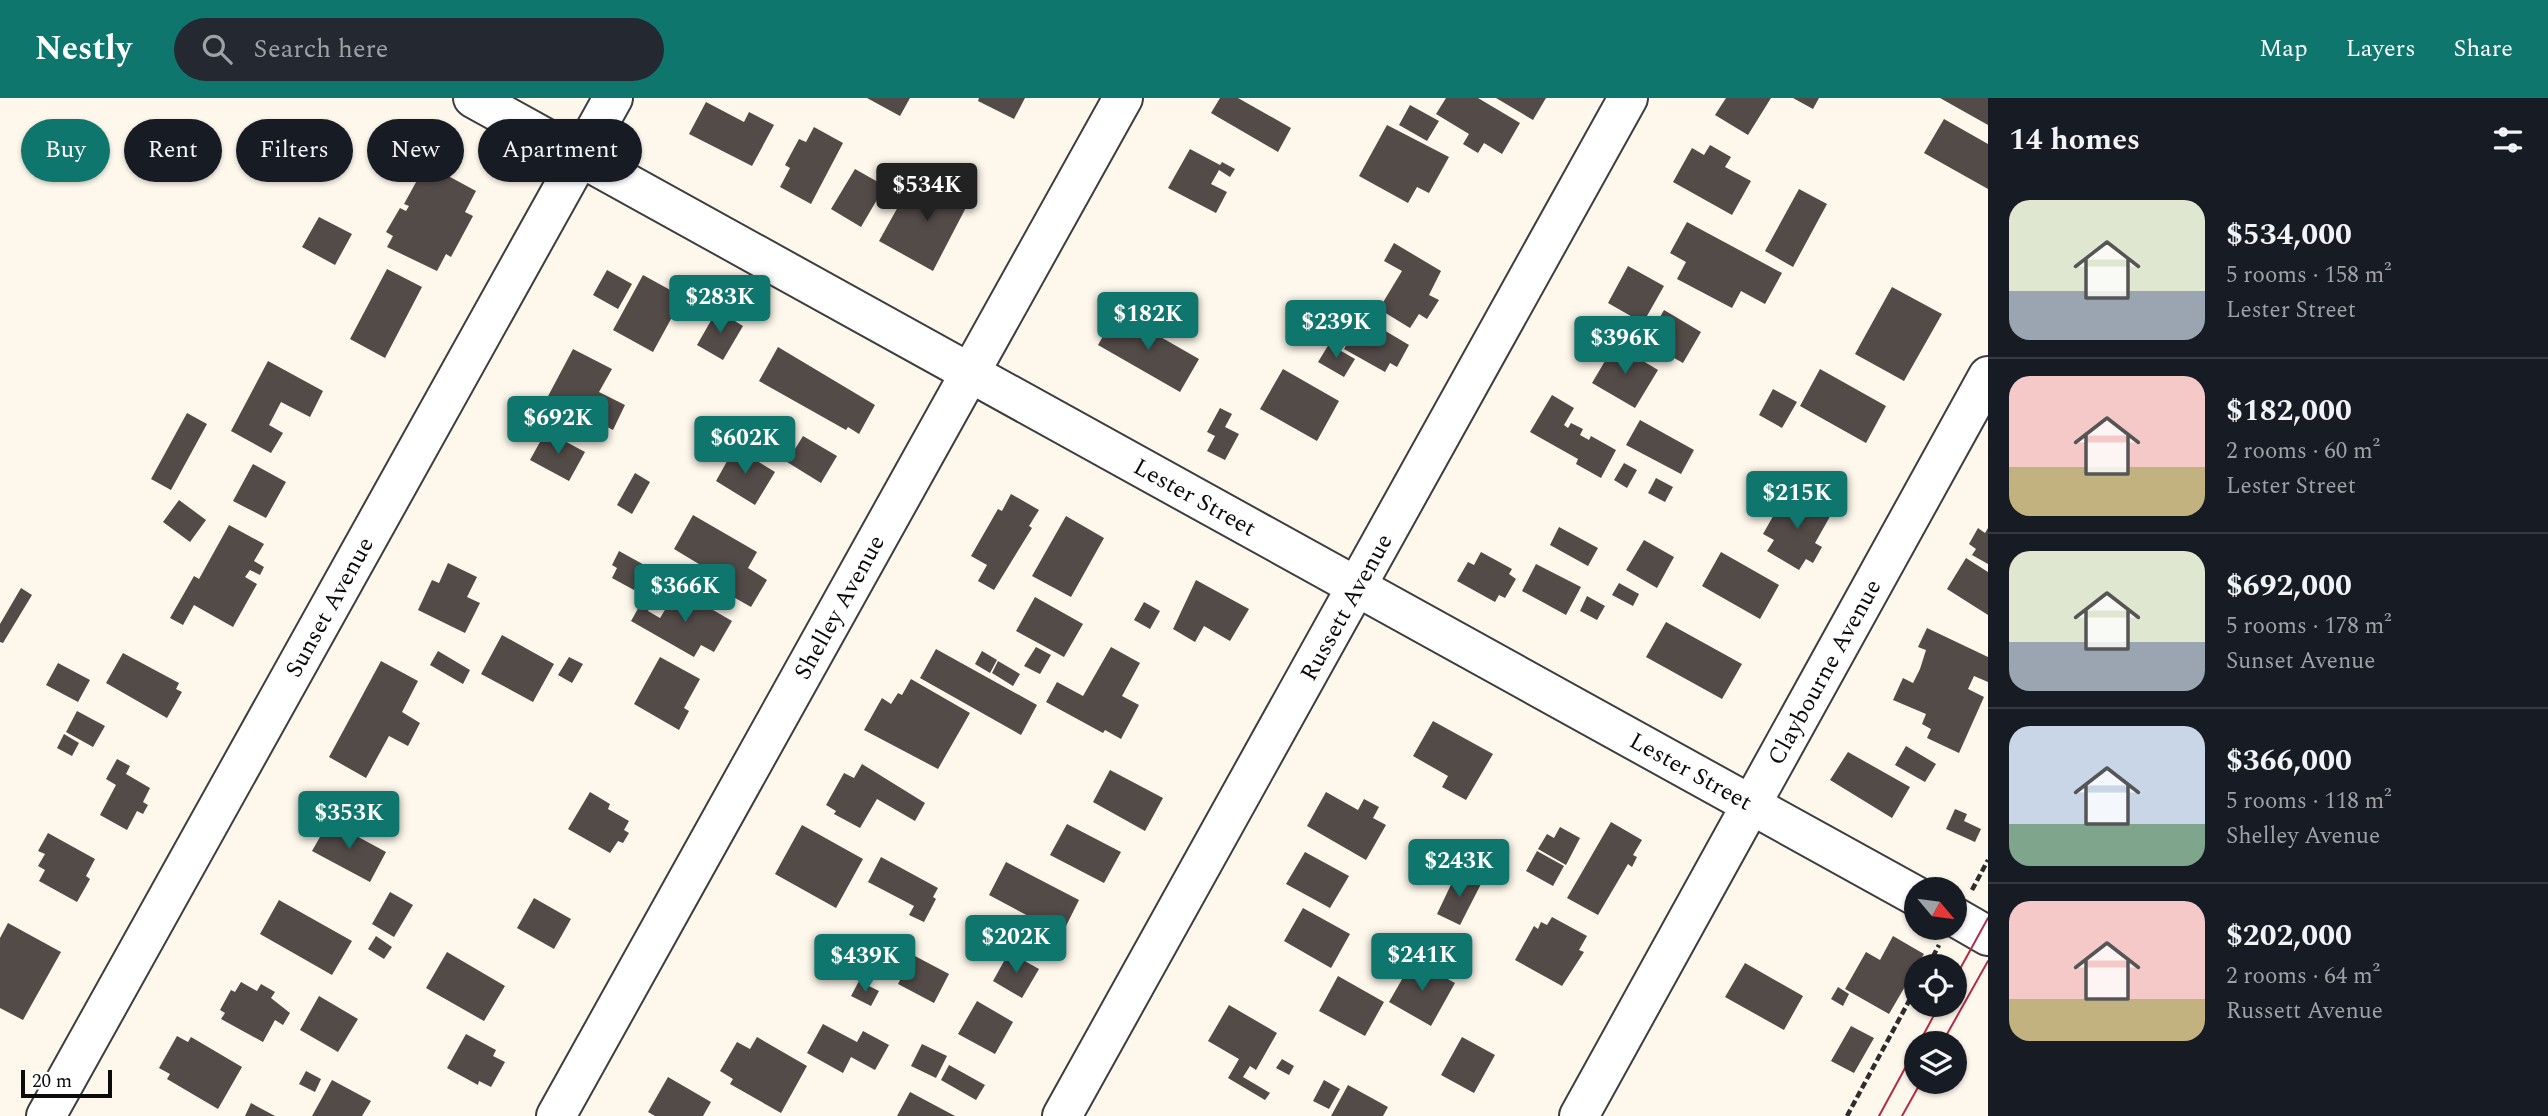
<!DOCTYPE html>
<meta charset="utf-8">
<style>
:root{--surface:#171b24;--page:#242831;--text:#f1f3f6;--muted:#9ea1a6;--line:#363941;--accent:#0f766e}
body{margin:0;font-family:Spectral,serif;background:var(--page);color:var(--text);height:100vh;display:flex;flex-direction:column;font-size:26px;white-space:nowrap}
*{box-sizing:border-box;margin:0}
p{font-size:23px;color:var(--muted)}
.icon{flex:none;width:38px;height:38px;fill:none;stroke:currentColor;stroke-width:2;stroke-linecap:round;stroke-linejoin:round}
.map{position:relative;flex:1;overflow:hidden}
.drawer{display:flex;flex-direction:column;background:var(--surface);width:560px}
.drawer>*{flex:none}
.banner{position:absolute;left:21px;top:21px;width:665px;height:63px;display:flex;gap:14px}
.needle{width:46px;rotate:119deg}
.controls{position:absolute;left:1904px;top:779px;display:grid;gap:14px}
.controls a{display:grid;place-items:center;width:63px;height:63px;border-radius:50%;background:var(--surface);box-shadow:0 2px 5px #0004;font-size:35px}
.scale{position:absolute;left:21px;bottom:18px;width:91px;box-sizing:border-box;padding-left:7px;border:4px solid #0b0b0b;border-top:0;font-size:19px;line-height:24px;white-space:nowrap;color:#0b0b0b;-webkit-text-stroke:5px #fff;paint-order:stroke}
.price{position:absolute;translate:-50% -60px;padding:0 16px;border-radius:7px;background:var(--accent);color:#fff;font-size:23px;line-height:46px;filter:drop-shadow(0 2px 4px #0008)}
.price::after{content:'';position:absolute;left:50%;top:42px;width:21px;height:16px;margin-left:-10px;background:inherit;clip-path:polygon(0 0,100% 0,50% 100%)}
.price.current{background:#222;color:#fff}
ul{padding:0;list-style:none}
li{display:flex;align-items:center;gap:21px;height:175px;padding:0 21px}
li+li{border-top:2px solid var(--line)}
li span{display:grid;place-items:center;flex:none;width:196px;height:140px;border-radius:21px;color:#555}
li>.icon{margin-inline-start:auto}
span .icon{width:84px;height:84px;fill:#fffc;stroke-width:1}
li b{font-size:30px}
h2{display:flex;justify-content:space-between;align-items:center;height:84px;padding:0 21px;font-size:30px}
.pill{padding:0 24px;border-radius:32px;background:var(--surface);box-shadow:0 2px 5px #0004;font-size:24px;line-height:63px}
.pill.current{background:var(--accent);color:#fff}
header{display:flex;align-items:center;gap:42px;box-sizing:border-box;height:98px;padding:0 35px;background:var(--accent);color:#fff}
header strong{font-size:33px}
nav{display:flex;gap:38px;margin-inline-start:auto;font-size:24px}
.search{width:490px;height:63px;background:var(--page);display:flex;align-items:center;gap:18px;box-sizing:border-box;padding:0 24px;border-radius:38px;color:var(--muted);font-size:26px}
main{display:flex;flex:1;min-height:0}
.map>svg:first-child{display:block}
</style>
<header>
<strong>Nestly</strong>
<div class="search"><svg class="icon" aria-label="search" viewBox="0 0 24 24"><circle cx="10" cy="10" r="6"/><path d="M15 15l6 6"/></svg>Search here</div>
<nav><a>Map</a><a>Layers</a><a>Share</a></nav>
</header>
<main>
<div class="map">
<svg width="1988" height="1018" viewBox="0 0 1988 1018">
<rect width="100%" height="100%" fill="#fef7eb"/>
<path fill="#534b48" d="M 867,0 L 910,0 L 900,18 Z
M 979,0 L 1025,0 L 1014,21 L 978,3 Z
M 1220,0 L 1238,0 L 1291,30 L 1278,54 L 1211,15 Z
M 1446,0 L 1478,0 L 1520,25 L 1502,56 L 1484,45 L 1478,55 L 1463,46 L 1469,36 L 1436,16 Z
M 1496,0 L 1546,0 L 1533,22 Z
M 1726,0 L 1771,0 L 1748,37 L 1715,17 Z
M 1793,0 L 1819,0 L 1813,11 Z
M 1940,0 L 1988,0 L 1988,27 Z
M 706,4 L 744,24 L 749,14 L 774,27 L 752,68 L 689,36 Z
M 1410,7 L 1439,23 L 1427,43 L 1399,27 Z
M 1944,21 L 1988,46 L 1988,91 L 1924,55 Z
M 1387,27 L 1449,59 L 1429,95 L 1417,89 L 1408,105 L 1359,78 Z
M 814,29 L 843,45 L 811,106 L 780,89 L 790,70 L 785,67 L 799,41 L 806,44 Z
M 1710,47 L 1731,59 L 1725,69 L 1751,83 L 1732,117 L 1673,84 L 1692,50 L 1704,57 Z
M 1190,51 L 1220,67 L 1222,64 L 1235,71 L 1230,79 L 1219,72 L 1211,86 L 1227,94 L 1216,115 L 1168,90 Z
M 426,66 L 476,93 L 465,114 L 473,118 L 451,159 L 446,156 L 437,173 L 387,149 L 393,138 L 386,134 L 400,110 L 406,113 L 409,108 L 404,106 Z
M 855,71 L 885,88 L 861,129 L 831,111 Z
M 938,76 L 973,96 L 933,173 L 879,143 L 904,98 L 921,107 Z
M 1799,91 L 1827,106 L 1793,169 L 1765,153 Z
M 319,119 L 352,136 L 335,167 L 302,149 Z
M 1687,124 L 1782,175 L 1765,206 L 1741,193 L 1732,210 L 1677,181 L 1686,164 L 1670,155 Z
M 1394,145 L 1441,173 L 1429,197 L 1439,202 L 1427,221 L 1419,216 L 1410,230 L 1379,211 L 1402,173 L 1384,163 Z
M 1628,168 L 1664,188 L 1643,225 L 1608,205 Z
M 387,171 L 422,189 L 385,260 L 350,241 Z
M 607,172 L 632,186 L 618,211 L 593,197 Z
M 643,177 L 683,199 L 653,254 L 613,232 Z
M 1892,189 L 1942,216 L 1904,283 L 1855,256 Z
M 717,212 L 743,228 L 723,262 L 697,247 Z
M 1664,212 L 1701,234 L 1683,265 L 1646,244 Z
M 1117,214 L 1199,261 L 1180,294 L 1098,247 Z
M 1362,219 L 1409,247 L 1397,269 L 1390,265 L 1385,274 L 1344,251 Z
M 1329,246 L 1355,261 L 1344,279 L 1318,264 Z
M 1615,246 L 1658,272 L 1635,310 L 1592,285 Z
M 778,249 L 875,307 L 859,336 L 848,329 L 846,332 L 759,283 Z
M 573,251 L 612,271 L 599,294 L 625,307 L 613,332 L 587,318 L 584,323 L 546,302 Z
M 268,263 L 323,293 L 310,319 L 281,304 L 269,327 L 283,335 L 271,355 L 231,333 Z
M 1283,271 L 1339,303 L 1317,343 L 1260,311 Z
M 1820,271 L 1886,308 L 1866,345 L 1800,308 Z
M 1773,291 L 1797,304 L 1782,330 L 1759,317 Z
M 1552,297 L 1574,310 L 1564,327 L 1568,330 L 1571,325 L 1583,331 L 1580,337 L 1589,342 L 1591,338 L 1616,352 L 1601,380 L 1576,366 L 1578,361 L 1530,334 Z
M 1220,310 L 1232,316 L 1225,329 L 1239,336 L 1225,362 L 1207,353 L 1215,338 L 1207,334 Z
M 187,315 L 207,326 L 171,392 L 151,381 Z
M 1640,322 L 1694,352 L 1681,376 L 1626,347 Z
M 546,333 L 585,354 L 569,383 L 530,362 Z
M 803,338 L 837,358 L 821,385 L 787,364 Z
M 735,349 L 775,374 L 755,407 L 716,383 Z
M 1624,365 L 1637,372 L 1627,390 L 1614,382 Z
M 253,366 L 286,384 L 266,420 L 233,403 Z
M 635,375 L 650,384 L 632,416 L 617,407 Z
M 1656,380 L 1673,389 L 1665,404 L 1648,395 Z
M 1011,396 L 1039,412 L 1029,428 L 1032,430 L 994,492 L 978,483 L 987,467 L 971,458 L 998,411 L 1002,413 Z
M 1799,396 L 1832,415 L 1815,445 L 1822,449 L 1813,465 L 1806,461 L 1799,472 L 1767,453 L 1774,442 L 1763,436 L 1785,397 L 1795,403 Z
M 179,402 L 206,422 L 190,444 L 163,424 Z
M 693,417 L 757,454 L 748,470 L 767,482 L 751,509 L 721,492 L 727,483 L 674,451 Z
M 1066,418 L 1104,440 L 1071,499 L 1032,478 Z
M 229,427 L 264,446 L 254,463 L 264,469 L 260,477 L 250,472 L 245,479 L 257,486 L 233,529 L 194,507 L 183,527 L 170,520 L 194,478 L 199,481 Z
M 1559,429 L 1598,450 L 1588,468 L 1550,447 Z
M 1978,430 L 1985,435 L 1988,430 L 1988,466 L 1972,457 L 1976,451 L 1969,446 Z
M 1644,442 L 1674,459 L 1657,490 L 1626,472 Z
M 619,453 L 648,469 L 634,492 L 612,480 L 617,470 L 612,467 Z
M 1481,454 L 1512,471 L 1509,476 L 1516,481 L 1505,500 L 1499,497 L 1495,504 L 1457,483 L 1468,464 L 1474,467 Z
M 1721,454 L 1779,487 L 1760,521 L 1702,488 Z
M 1966,460 L 1988,474 L 1988,517 L 1947,491 Z
M 448,465 L 477,479 L 467,499 L 480,505 L 465,535 L 418,512 L 432,482 L 439,485 Z
M 1536,466 L 1581,489 L 1566,517 L 1522,493 Z
M 1196,482 L 1249,511 L 1230,543 L 1204,528 L 1195,544 L 1173,531 Z
M 1619,485 L 1639,496 L 1633,508 L 1612,497 Z
M 21,490 L 32,497 L 3,545 L 0,544 L 0,526 Z
M 674,497 L 686,504 L 689,498 L 732,523 L 714,554 L 701,547 L 694,559 L 631,523 L 644,500 L 652,505 L 648,513 L 660,520 Z
M 1587,498 L 1605,508 L 1597,522 L 1580,513 Z
M 1035,499 L 1083,526 L 1064,559 L 1016,533 Z
M 1144,504 L 1160,513 L 1150,531 L 1134,522 Z
M 1666,524 L 1742,566 L 1722,601 L 1646,559 Z
M 1927,530 L 1988,559 L 1988,584 L 1974,578 L 1968,591 L 1984,599 L 1959,655 L 1927,640 L 1931,631 L 1922,626 L 1926,616 L 1893,602 L 1903,580 L 1913,585 L 1920,571 L 1926,552 L 1918,549 Z
M 502,537 L 554,566 L 533,604 L 481,576 Z
M 1036,549 L 1051,557 L 1040,576 L 1024,568 Z
M 1111,549 L 1140,565 L 1122,598 L 1139,607 L 1121,641 L 1105,632 L 1103,635 L 1046,604 L 1057,584 L 1083,598 Z
M 936,551 L 1037,607 L 1021,637 L 920,580 Z
M 438,553 L 470,572 L 463,586 L 430,567 Z
M 982,553 L 997,562 L 990,575 L 975,566 Z
M 123,555 L 179,585 L 176,591 L 182,594 L 167,620 L 106,585 Z
M 569,559 L 583,566 L 572,585 L 558,577 Z
M 660,559 L 700,581 L 684,610 L 689,613 L 679,632 L 634,606 Z
M 381,563 L 418,583 L 402,614 L 420,625 L 408,648 L 389,638 L 366,680 L 329,659 Z
M 998,563 L 1020,576 L 1013,588 L 992,575 Z
M 58,565 L 90,582 L 78,604 L 46,587 Z
M 911,581 L 970,615 L 938,671 L 864,632 L 882,600 L 891,606 L 898,595 L 902,597 Z
M 77,613 L 105,628 L 93,649 L 66,634 Z
M 1433,623 L 1493,656 L 1466,702 L 1442,689 L 1448,678 L 1413,658 Z
M 64,636 L 79,645 L 72,658 L 57,650 Z
M 1906,648 L 1936,666 L 1925,684 L 1895,667 Z
M 1848,654 L 1910,689 L 1892,720 L 1830,682 Z
M 117,661 L 130,668 L 126,676 L 150,690 L 143,704 L 148,707 L 143,716 L 137,713 L 127,732 L 100,717 L 116,687 L 106,681 Z
M 862,666 L 925,705 L 915,723 L 877,701 L 860,730 L 834,716 L 836,713 L 826,707 L 844,675 L 854,680 Z
M 1110,672 L 1163,700 L 1145,733 L 1093,704 Z
M 590,694 L 610,706 L 608,711 L 629,723 L 624,732 L 629,735 L 623,745 L 618,743 L 610,755 L 568,731 Z
M 1326,694 L 1358,712 L 1364,701 L 1379,709 L 1373,720 L 1386,727 L 1366,762 L 1307,728 Z
M 1955,711 L 1967,716 L 1964,723 L 1981,731 L 1975,744 L 1946,731 Z
M 329,723 L 386,754 L 370,784 L 312,753 Z
M 1611,724 L 1642,742 L 1633,757 L 1637,759 L 1632,769 L 1628,766 L 1598,817 L 1567,800 Z
M 1067,726 L 1121,754 L 1104,785 L 1050,757 Z
M 802,727 L 863,761 L 836,810 L 775,776 Z
M 1560,729 L 1580,740 L 1566,767 L 1538,751 L 1547,736 L 1554,740 Z
M 48,735 L 95,761 L 86,778 L 90,781 L 77,804 L 39,783 L 45,772 L 38,768 L 45,756 L 38,753 Z
M 1537,753 L 1564,768 L 1553,788 L 1526,773 Z
M 1305,754 L 1349,778 L 1330,810 L 1286,786 Z
M 881,759 L 938,790 L 933,799 L 936,801 L 924,824 L 909,817 L 914,808 L 868,784 Z
M 1006,764 L 1079,802 L 1062,836 L 989,797 Z
M 1457,774 L 1481,786 L 1460,827 L 1437,816 Z
M 390,794 L 413,807 L 394,839 L 372,826 Z
M 534,800 L 571,821 L 554,851 L 517,830 Z
M 279,802 L 352,843 L 332,877 L 260,836 Z
M 1303,810 L 1350,836 L 1331,870 L 1284,843 Z
M 1552,819 L 1587,838 L 1579,852 L 1584,854 L 1562,888 L 1515,862 L 1534,828 L 1538,831 L 1541,824 L 1547,827 Z
M 8,825 L 61,854 L 23,922 L 0,910 L 0,840 Z
M 376,838 L 392,849 L 384,861 L 368,851 Z
M 1893,838 L 1924,856 L 1889,916 L 1845,891 L 1866,854 L 1880,862 Z
M 447,854 L 505,888 L 484,923 L 426,890 Z
M 1009,854 L 1039,871 L 1022,900 L 993,883 Z
M 913,857 L 949,876 L 934,905 L 898,886 Z
M 1413,862 L 1455,885 L 1431,928 L 1389,904 Z
M 1745,865 L 1803,898 L 1784,932 L 1725,899 Z
M 1338,878 L 1384,904 L 1365,938 L 1319,913 Z
M 859,883 L 879,893 L 871,908 L 851,898 Z
M 241,884 L 257,893 L 261,886 L 275,894 L 271,900 L 290,915 L 283,927 L 275,922 L 263,944 L 221,921 L 225,915 L 220,912 L 231,892 L 235,894 Z
M 1838,889 L 1849,896 L 1843,908 L 1831,901 Z
M 319,898 L 358,921 L 338,954 L 300,932 Z
M 977,903 L 1013,924 L 995,956 L 958,936 Z
M 1229,907 L 1277,935 L 1256,972 L 1250,968 L 1243,979 L 1270,995 L 1265,1002 L 1228,980 L 1239,961 L 1208,943 Z
M 823,926 L 857,944 L 863,933 L 889,947 L 875,972 L 851,959 L 843,975 L 807,955 Z
M 1851,928 L 1874,940 L 1854,975 L 1831,963 Z
M 466,936 L 496,952 L 493,958 L 505,964 L 491,989 L 479,983 L 478,987 L 447,970 Z
M 177,938 L 188,944 L 191,939 L 242,969 L 218,1011 L 167,981 L 170,976 L 159,970 Z
M 757,939 L 807,968 L 781,1015 L 730,986 L 733,981 L 720,973 L 737,944 L 750,951 Z
M 1462,939 L 1495,957 L 1474,995 L 1441,977 Z
M 922,946 L 947,958 L 936,980 L 911,968 Z
M 1282,961 L 1294,968 L 1289,977 L 1276,970 Z
M 949,967 L 985,987 L 976,1002 L 941,982 Z
M 306,973 L 321,981 L 315,994 L 299,986 Z
M 668,979 L 711,1004 L 703,1018 L 655,1018 L 648,1014 Z
M 332,982 L 371,1003 L 362,1018 L 312,1018 Z
M 1324,982 L 1340,991 L 1329,1011 L 1313,1003 Z
M 1348,987 L 1388,1009 L 1383,1018 L 1331,1018 Z
M 910,994 L 955,1018 L 897,1018 Z
M 251,1005 L 275,1018 L 245,1018 Z"/>
<g fill="none" stroke-linecap="round" stroke-linejoin="round">
<g stroke="#3e3e3e" stroke-width="42">
<path id="minor" d="M 473,0 L 1916,798
M 1955,819 L 1988,838
M 46,1018 L 613,0
M 556,1018 L 1123,0
M 1062,1018 L 1628,0
M 1579,1018 L 1988,278"/>
</g>
<path stroke="#2d2d2d" stroke-width="4.5" stroke-dasharray="7 3.5" stroke-linecap="butt" d="M 1972,792 L 1988,762
M 1928,868 L 1939,847
M 1847,1018 L 1916,890"/>
<use href="#minor" stroke="#fff" stroke-width="38"/>
<path stroke="#b22c47" stroke-width="2" d="M 1955,880 L 1988,820
M 1919,945 L 1940,906
M 1942,945 L 1988,863
M 1879,1018 L 1916,950
M 1902,1018 L 1921,984"/>
</g>
<g text-anchor="middle" stroke-width="7" stroke-linejoin="round" paint-order="stroke">
<g font-size="24" fill="#0b0b0b" stroke="#fff">
<text transform="translate(1195 399) rotate(29)" y="8">Lester Street</text>
<text transform="translate(329 509) rotate(-61)" y="8">Sunset Avenue</text>
<text transform="translate(839 509) rotate(-61)" y="8">Shelley Avenue</text>
<text transform="translate(1346 509) rotate(-61)" y="8">Russett Avenue</text>
<text transform="translate(1824 574) rotate(-61)" y="8">Claybourne Avenue</text>
<text transform="translate(1691 673) rotate(29)" y="8">Lester Street</text>
</g>
</g>
</svg>
<div class="controls">
<a><svg class="needle" viewBox="-14 -14 28 28"><path d="M0-13l5 13h-10z" fill="#e53935"/><path d="M0 13l5-13h-10z" fill="#9ea1a6"/></svg></a>
<a><svg class="icon" aria-label="locate" viewBox="0 0 24 24"><circle cx="12" cy="12" r="6"/><path d="M12 2v4M12 18v4M2 12h4M18 12h4"/></svg></a>
<a><svg class="icon" aria-label="layers" viewBox="0 0 24 24"><path d="M12 4l9 5-9 5-9-5zM3 14l9 5 9-5"/></svg></a>
</div>
<div class="scale">20 m</div>
<b class="price current" style="left:927px;top:125px">$534K</b>
<b class="price" style="left:720px;top:237px">$283K</b>
<b class="price" style="left:1148px;top:254px">$182K</b>
<b class="price" style="left:1336px;top:262px">$239K</b>
<b class="price" style="left:1625px;top:278px">$396K</b>
<b class="price" style="left:558px;top:358px">$692K</b>
<b class="price" style="left:745px;top:378px">$602K</b>
<b class="price" style="left:1797px;top:433px">$215K</b>
<b class="price" style="left:685px;top:526px">$366K</b>
<b class="price" style="left:349px;top:753px">$353K</b>
<b class="price" style="left:1459px;top:801px">$243K</b>
<b class="price" style="left:1016px;top:877px">$202K</b>
<b class="price" style="left:1422px;top:895px">$241K</b>
<b class="price" style="left:865px;top:896px">$439K</b>
<div class="banner">
<a class="pill current">Buy</a>
<a class="pill">Rent</a>
<a class="pill">Filters</a>
<a class="pill">New</a>
<a class="pill">Apartment</a>
</div>
</div>
<section class="drawer">
<h2>14 homes<svg class="icon" aria-label="filters" viewBox="0 0 24 24"><path d="M4 7h16M4 17h16"/><circle cx="9" cy="7" r="2"/><circle cx="15" cy="17" r="2"/></svg></h2>
<ul>
<li><span style="background:linear-gradient(#dfe7d0 65%,#9aa5b1 0)"><svg class="icon" aria-label="home" viewBox="0 0 24 24"><path d="M3 11l9-7 9 7M6 9v11h12V9"/></svg></span><div><b>$534,000</b><p>5 rooms · 158 m²</p><p>Lester Street</p></div></li>
<li><span style="background:linear-gradient(#f6c9c9 65%,#c2b280 0)"><svg class="icon" aria-label="home" viewBox="0 0 24 24"><path d="M3 11l9-7 9 7M6 9v11h12V9"/></svg></span><div><b>$182,000</b><p>2 rooms · 60 m²</p><p>Lester Street</p></div></li>
<li><span style="background:linear-gradient(#dfe7d0 65%,#9aa5b1 0)"><svg class="icon" aria-label="home" viewBox="0 0 24 24"><path d="M3 11l9-7 9 7M6 9v11h12V9"/></svg></span><div><b>$692,000</b><p>5 rooms · 178 m²</p><p>Sunset Avenue</p></div></li>
<li><span style="background:linear-gradient(#c9d6e8 70%,#7fa58c 0)"><svg class="icon" aria-label="home" viewBox="0 0 24 24"><path d="M3 11l9-7 9 7M6 9v11h12V9"/></svg></span><div><b>$366,000</b><p>5 rooms · 118 m²</p><p>Shelley Avenue</p></div></li>
<li><span style="background:linear-gradient(#f6c9c9 70%,#c2b280 0)"><svg class="icon" aria-label="home" viewBox="0 0 24 24"><path d="M3 11l9-7 9 7M6 9v11h12V9"/></svg></span><div><b>$202,000</b><p>2 rooms · 64 m²</p><p>Russett Avenue</p></div></li>
</ul>
</section>
</main>
